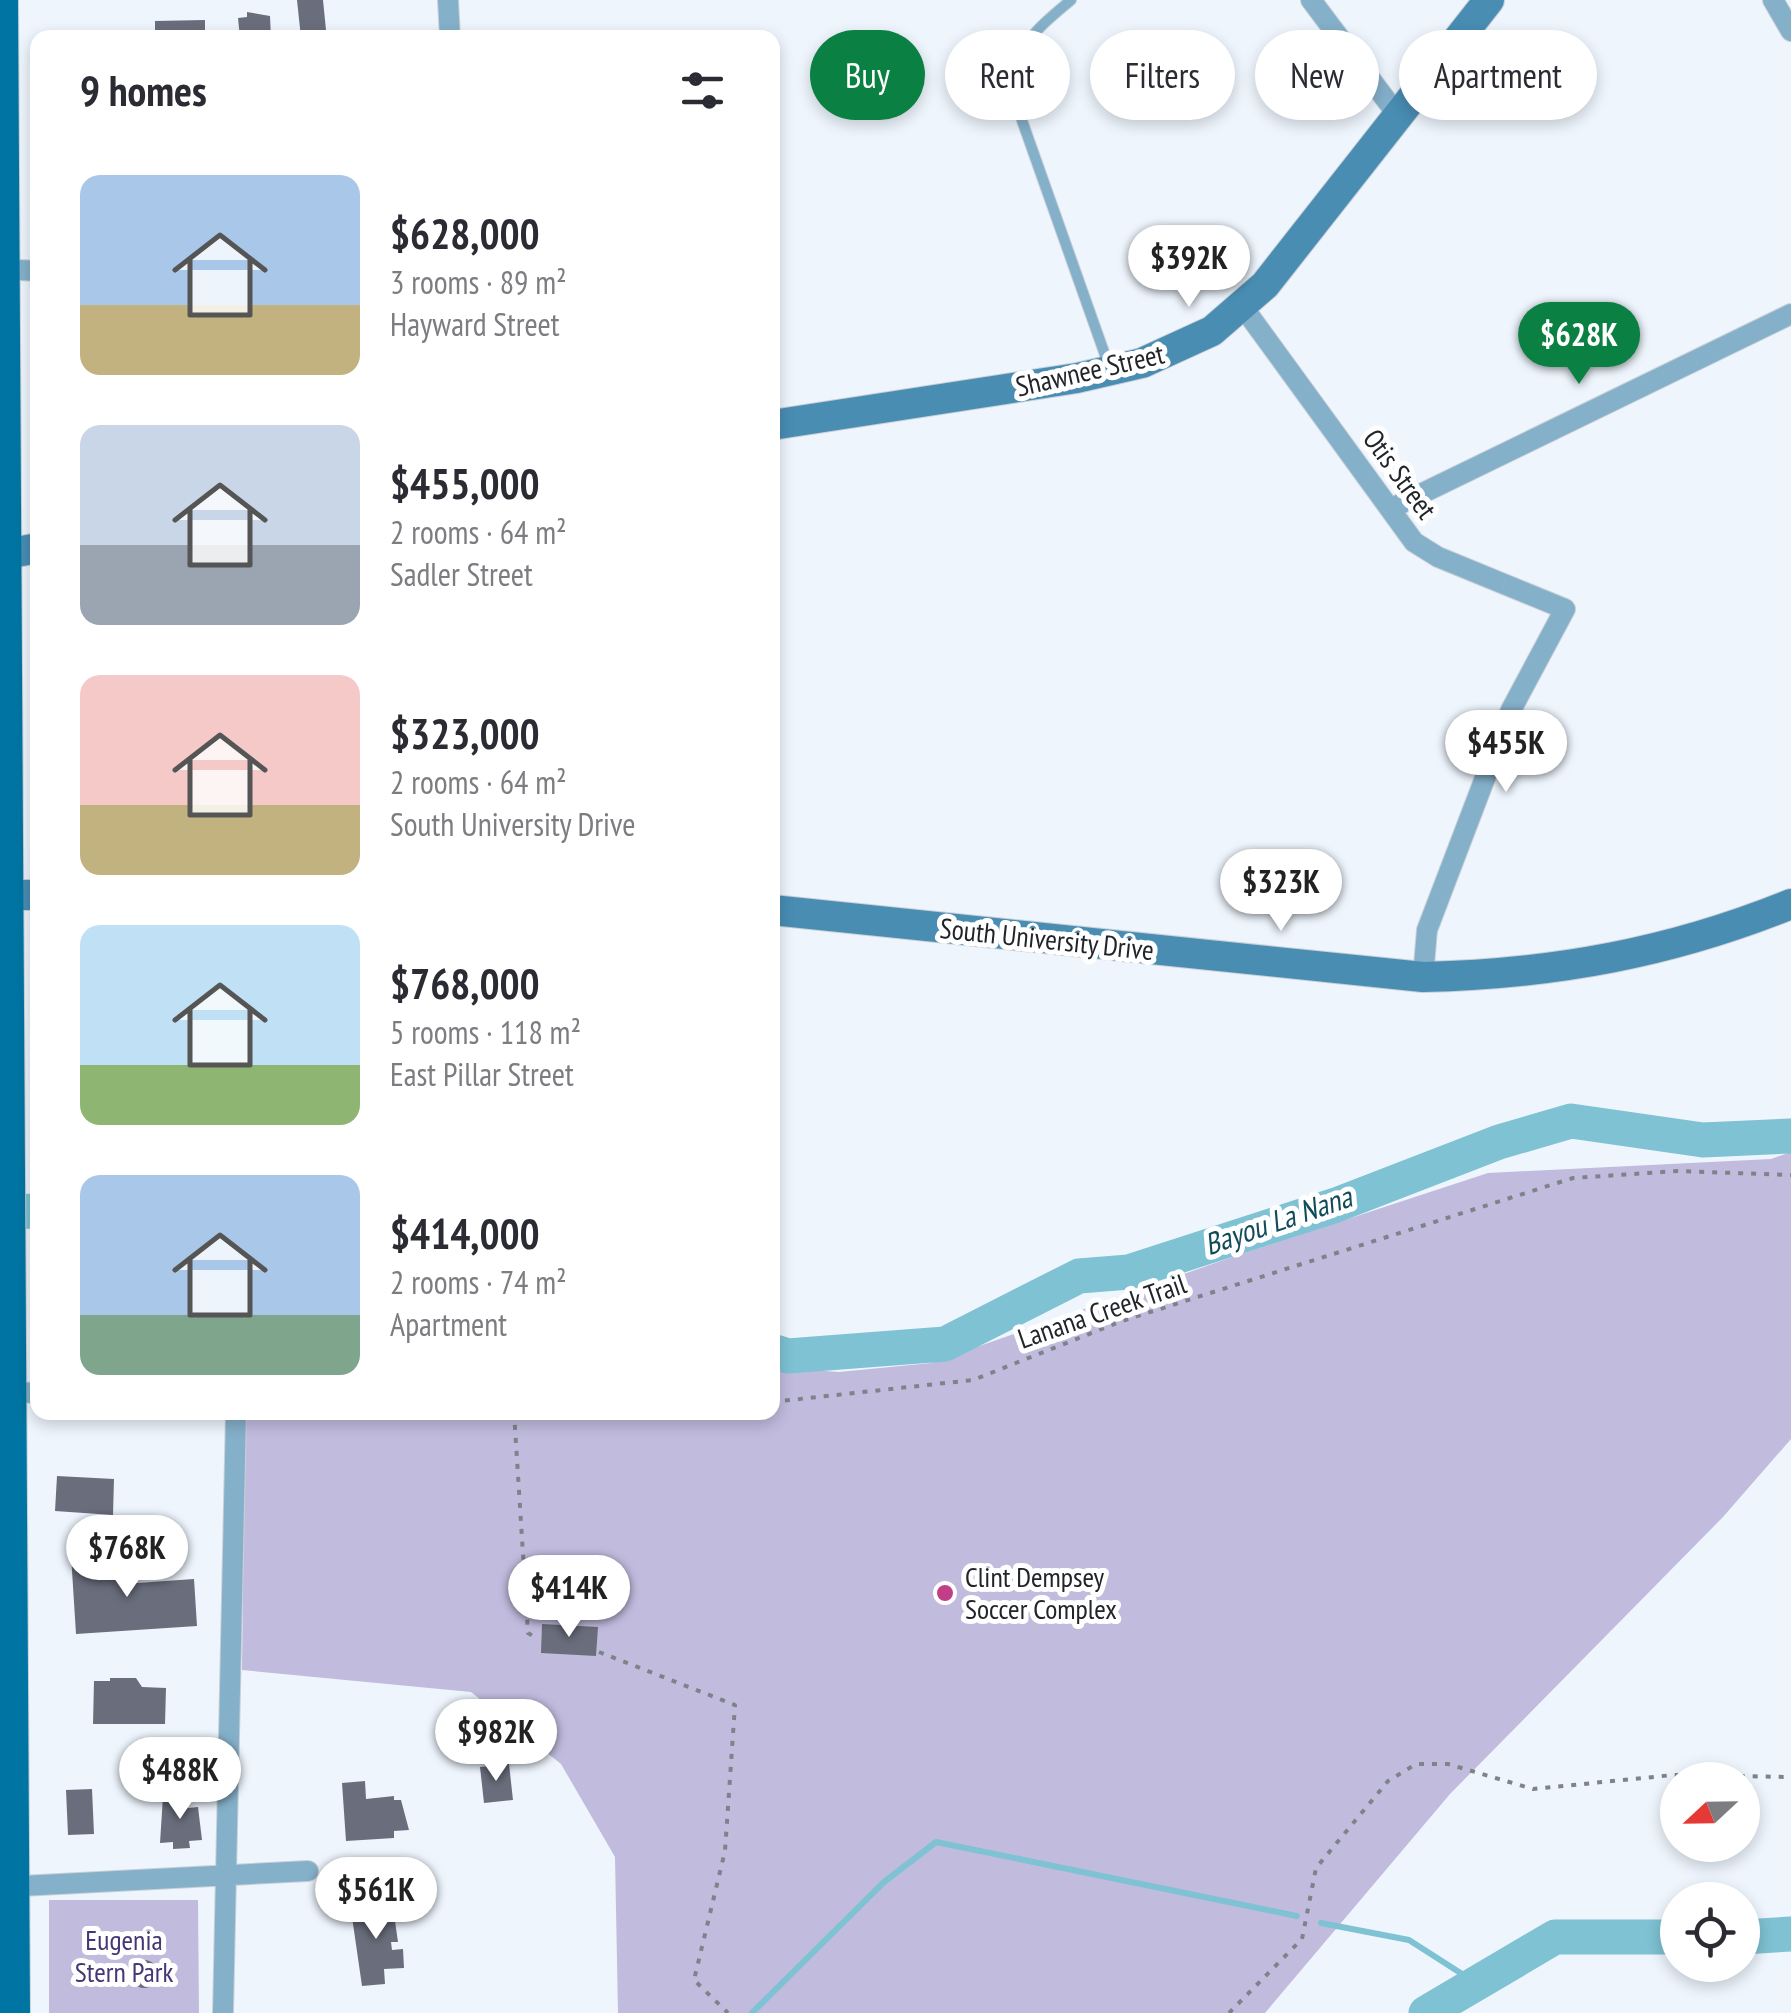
<!DOCTYPE html>
<meta charset="utf-8">
<style>
:root{--surface:#fff;--page:#f2f2f3;--text:#2b2b33;--muted:#7c7c81;--accent:#0b8043}
body{margin:0;font-family:"PT Sans Narrow",sans-serif;background:var(--page);color:var(--text);height:100vh;display:flex;flex-direction:column;font-size:38px;white-space:nowrap}
*{box-sizing:border-box;margin:0}
p{font-size:32px;color:var(--muted)}
.icon{flex:none;width:55px;height:55px;fill:none;stroke:currentColor;stroke-width:2;stroke-linecap:round;stroke-linejoin:round}
.map{position:relative;flex:1;overflow:hidden}
.panel{position:absolute;left:30px;top:30px;width:750px;height:1390px;display:flex;flex-direction:column;background:var(--surface);border-radius:20px;box-shadow:0 5px 15px #0003}
.panel>*{flex:none}
.guide{position:absolute;left:810px;top:30px;width:830px;height:90px;display:flex;gap:20px}
.needle{width:65px;rotate:248deg}
.tools{position:absolute;left:1660px;top:1762px;display:grid;gap:20px}
.tools a{display:grid;place-items:center;width:100px;height:100px;border-radius:50%;background:var(--surface);box-shadow:0 5px 15px #0003;font-size:50px}
.price{position:absolute;translate:-50% -85px;padding:0 22px;border-radius:35px;background:#fff;color:#222;font-size:32px;line-height:65px;filter:drop-shadow(0 2px 5px #0008)}
.price::after{content:'';position:absolute;left:50%;top:60px;width:30px;height:22px;margin-left:-15px;background:inherit;clip-path:polygon(0 0,100% 0,50% 100%)}
.price.active{background:var(--accent);color:#fff}
ul{padding:0;list-style:none}
li{display:flex;align-items:center;gap:30px;height:250px;padding:0 50px}
li span{display:grid;place-items:center;flex:none;width:280px;height:200px;border-radius:20px;color:#555}
li>.icon{margin-inline-start:auto}
span .icon{width:120px;height:120px;fill:#fffc;stroke-width:1}
li b{font-size:42px}
h2{display:flex;justify-content:space-between;align-items:center;height:120px;padding:0 50px;font-size:42px}
.pill{padding:0 35px;border-radius:45px;background:var(--surface);box-shadow:0 5px 15px #0003;font-size:35px;line-height:90px}
.pill.active{background:var(--accent);color:#fff}
.map>svg:first-child{display:block}
</style>
<div class="map">
<svg width="1791" height="2013" viewBox="0 0 1791 2013">
<rect width="100%" height="100%" fill="#eef5fd"/>
<path fill="#c1bcde" d="M 1791,1152 L 1791,1439 L 1723,1517 L 1450,1794 L 1265,2013 L 618,2013 L 615,1857 L 561,1764 L 471,1692 L 242,1670 L 245,1413 L 772,1412 L 773,1367 L 839,1372 L 931,1363 L 1235,1256 L 1488,1173 L 1771,1159 Z
M 49,1900 L 198,1900 L 199,2013 L 49,2013 Z"/>
<g fill="none" stroke-linecap="round" stroke-linejoin="round">
<path stroke="#7ec2d3" stroke-width="6" d="M 1321,1923 L 1409,1940 L 1473,1981
M 752,2013 L 884,1882 L 936,1842 L 1297,1916"/>
<path stroke="#7ec2d3" stroke-width="35" d="M 0,1212 L 38,1211
M 772,1351 L 788,1356 L 945,1344 L 1079,1276 L 1129,1272 L 1336,1205 L 1499,1142 L 1571,1121 L 1703,1140 L 1791,1136
M 1742,1937 L 1791,1934
M 1426,2013 L 1555,1937 L 1678,1937"/>
</g>
<path fill="#6a6e7c" d="M 297,0 L 323,0 L 326,30 L 301,38 Z
M 247,12 L 270,16 L 271,38 L 240,38 L 238,18 L 247,17 Z
M 205,20 L 205,38 L 155,38 L 155,21 Z
M 57,1476 L 114,1479 L 113,1515 L 55,1511 Z
M 98,1553 L 99,1564 L 122,1563 L 123,1584 L 194,1579 L 197,1626 L 76,1634 L 71,1555 Z
M 542,1624 L 598,1627 L 596,1656 L 541,1653 Z
M 110,1678 L 136,1678 L 142,1687 L 166,1688 L 165,1724 L 93,1724 L 94,1681 L 110,1681 Z
M 509,1764 L 513,1800 L 484,1803 L 480,1767 Z
M 365,1781 L 366,1799 L 394,1796 L 394,1800 L 401,1800 L 409,1830 L 394,1831 L 394,1838 L 346,1841 L 342,1783 Z
M 92,1789 L 94,1834 L 68,1835 L 66,1790 Z
M 187,1795 L 188,1808 L 198,1807 L 202,1840 L 189,1841 L 190,1848 L 173,1849 L 173,1842 L 160,1843 L 163,1796 Z
M 392,1900 L 398,1942 L 391,1942 L 392,1950 L 403,1949 L 404,1968 L 384,1969 L 385,1984 L 362,1986 L 351,1910 L 373,1905 L 372,1901 Z
M130 1974a14 14 0 1 1 28 0a14 14 0 1 1-28 0Z"/>
<g fill="none" stroke-linecap="round" stroke-linejoin="round">
<g stroke="#c9d0d7" stroke-width="12">
<path id="lane" d="M 1071,0 C 1038,28 1011,48 1013,95 L 1110,369"/>
</g>
<g stroke="#c9d0d7" stroke-width="22">
<path id="street" d="M 448,0 L 450,38
M 1311,0 L 1399,117
M 1773,0 L 1791,31
M 0,269 L 38,271
M 1243,307 L 1414,542 L 1438,557 L 1565,609 L 1511,710 L 1427,930 L 1423,977
M 1390,509 L 1791,314
M 13,1392 L 38,1393
M 2,1887 L 308,1871
M 223,2013 L 236,1412"/>
</g>
<g stroke="#c9d0d7" stroke-width="32">
<path id="secondary" d="M 772,425 L 1077,378 L 1142,363 L 1212,331 L 1265,285 L 1489,0
M 6,554 L 38,548
M 0,895 L 38,895
M 772,910 L 1423,977 C 1553,974 1670,953 1791,904"/>
</g>
<g stroke="#c9d0d7" stroke-width="32">
<path id="primary" d="M 3,0 L 15,2013"/>
</g>
<path stroke="#7d8389" stroke-width="4" stroke-dasharray="5 8" stroke-linecap="butt" d="M 772,1402 L 973,1380 L 1122,1321 L 1573,1178 L 1678,1171 L 1791,1175
M 514,1412 L 528,1633 L 538,1639
M 599,1652 L 735,1705 L 725,1851 L 694,1980 L 728,2013
M 1229,2013 L 1302,1939 L 1316,1868 L 1388,1781 L 1416,1764 L 1448,1764 L 1533,1789 L 1673,1775 L 1791,1777"/>
<use href="#lane" stroke="#85b0ca" stroke-width="10"/>
<use href="#street" stroke="#85b0ca" stroke-width="20"/>
<use href="#secondary" stroke="#498db3" stroke-width="30"/>
<use href="#primary" stroke="#0074a2" stroke-width="30"/>
</g>
<circle fill="#c23f87" stroke="#fff" stroke-width="4" cx="945" cy="1593" r="10"/>
<g text-anchor="middle" stroke-width="10" stroke-linejoin="round" paint-order="stroke">
<g font-size="28" fill="#21252a" stroke="#fff">
<text transform="translate(1090 370) rotate(-13)" y="10">Shawnee Street</text>
<text transform="translate(1400 474) rotate(54)" y="10">Otis Street</text>
<text transform="translate(1047 939) rotate(6)" y="10">South University Drive</text>
<text transform="translate(1102 1311) rotate(-19)" y="10">Lanana Creek Trail</text>
</g>
<g font-size="28" fill="#21252a" stroke="#fff" text-anchor="start">
<text x="965" y="1587">Clint Dempsey<tspan x="965" dy="32">Soccer Complex</tspan></text>
</g>
<g font-size="28" fill="#463674" stroke="#fff">
<text x="124" y="1950">Eugenia<tspan x="124" dy="32">Stern Park</tspan></text>
</g>
<g font-size="30" font-style="italic" fill="#114c59" stroke="#fff">
<text transform="translate(1278 1221) rotate(-19)" y="10">Bayou La Nana</text>
</g>
</g>
</svg>
<div class="tools">
<a><svg class="needle" viewBox="-14 -14 28 28"><path d="M0-13l5 13h-10z" fill="#e53935"/><path d="M0 13l5-13h-10z" fill="#7c7c81"/></svg></a>
<a><svg class="icon" aria-label="locate" viewBox="0 0 24 24"><circle cx="12" cy="12" r="6"/><path d="M12 2v4M12 18v4M2 12h4M18 12h4"/></svg></a>
</div>
<b class="price" style="left:1189px;top:310px">$392K</b>
<b class="price active" style="left:1579px;top:387px">$628K</b>
<b class="price" style="left:1506px;top:795px">$455K</b>
<b class="price" style="left:1281px;top:934px">$323K</b>
<b class="price" style="left:127px;top:1600px">$768K</b>
<b class="price" style="left:569px;top:1640px">$414K</b>
<b class="price" style="left:496px;top:1784px">$982K</b>
<b class="price" style="left:180px;top:1822px">$488K</b>
<b class="price" style="left:376px;top:1942px">$561K</b>
<div class="guide">
<a class="pill active">Buy</a>
<a class="pill">Rent</a>
<a class="pill">Filters</a>
<a class="pill">New</a>
<a class="pill">Apartment</a>
</div>
<section class="panel">
<h2>9 homes<svg class="icon" aria-label="filters" viewBox="0 0 24 24"><path d="M4 7h16M4 17h16"/><circle cx="9" cy="7" r="2"/><circle cx="15" cy="17" r="2"/></svg></h2>
<ul>
<li><span style="background:linear-gradient(#a9c7e8 65%,#c2b280 0)"><svg class="icon" aria-label="home" viewBox="0 0 24 24"><path d="M3 11l9-7 9 7M6 9v11h12V9"/></svg></span><div><b>$628,000</b><p>3 rooms · 89 m²</p><p>Hayward Street</p></div></li>
<li><span style="background:linear-gradient(#c9d6e8 60%,#9aa5b1 0)"><svg class="icon" aria-label="home" viewBox="0 0 24 24"><path d="M3 11l9-7 9 7M6 9v11h12V9"/></svg></span><div><b>$455,000</b><p>2 rooms · 64 m²</p><p>Sadler Street</p></div></li>
<li><span style="background:linear-gradient(#f6c9c9 65%,#c2b280 0)"><svg class="icon" aria-label="home" viewBox="0 0 24 24"><path d="M3 11l9-7 9 7M6 9v11h12V9"/></svg></span><div><b>$323,000</b><p>2 rooms · 64 m²</p><p>South University Drive</p></div></li>
<li><span style="background:linear-gradient(#bfe0f5 70%,#8fb573 0)"><svg class="icon" aria-label="home" viewBox="0 0 24 24"><path d="M3 11l9-7 9 7M6 9v11h12V9"/></svg></span><div><b>$768,000</b><p>5 rooms · 118 m²</p><p>East Pillar Street</p></div></li>
<li><span style="background:linear-gradient(#a9c7e8 70%,#7fa58c 0)"><svg class="icon" aria-label="home" viewBox="0 0 24 24"><path d="M3 11l9-7 9 7M6 9v11h12V9"/></svg></span><div><b>$414,000</b><p>2 rooms · 74 m²</p><p>Apartment</p></div></li>
</ul>
</section>
</div>
